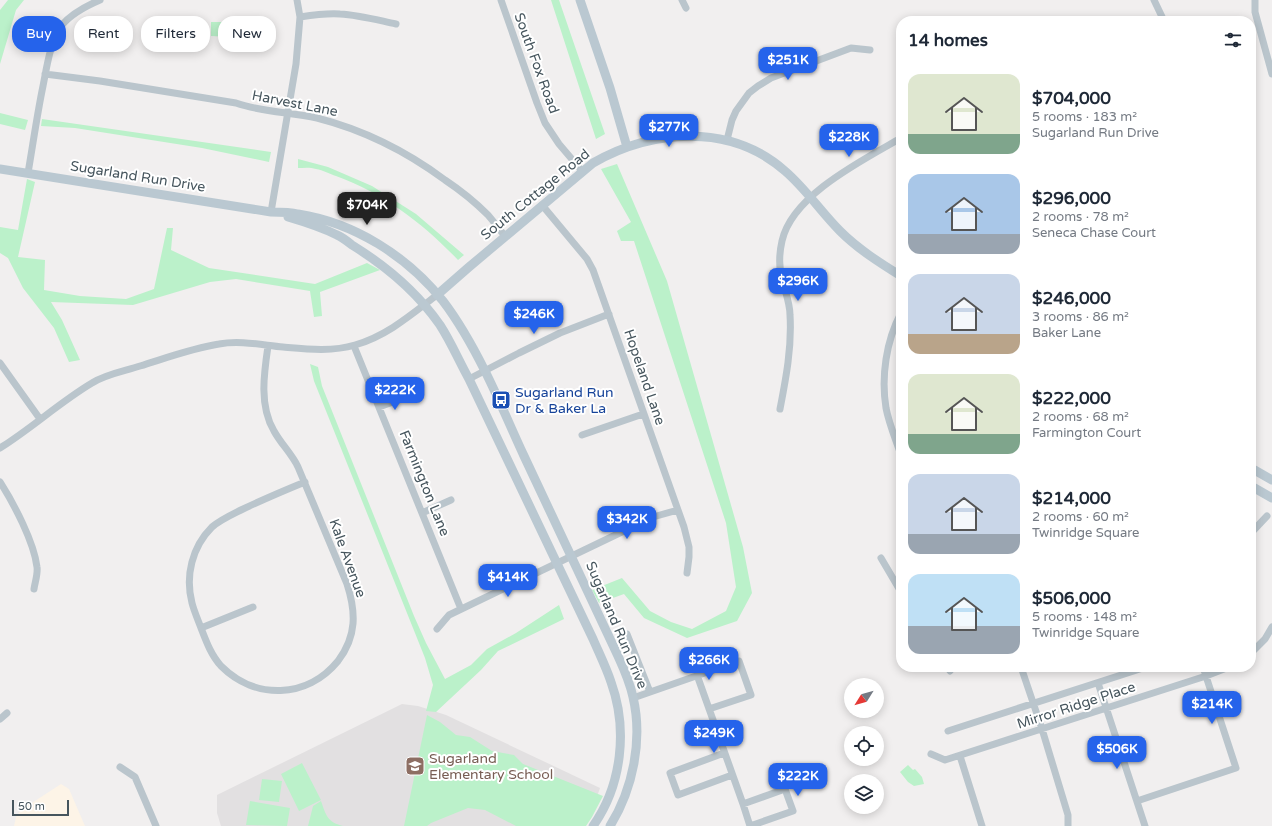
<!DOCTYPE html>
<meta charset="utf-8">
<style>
:root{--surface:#fff;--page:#f6f6f7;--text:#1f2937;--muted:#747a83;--accent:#2563eb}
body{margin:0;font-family:"Varela Round",sans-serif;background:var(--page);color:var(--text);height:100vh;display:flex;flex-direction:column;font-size:15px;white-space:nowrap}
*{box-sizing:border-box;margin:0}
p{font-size:13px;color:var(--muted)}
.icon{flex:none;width:22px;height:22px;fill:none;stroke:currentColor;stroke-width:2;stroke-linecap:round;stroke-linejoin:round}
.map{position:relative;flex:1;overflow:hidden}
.side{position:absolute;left:896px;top:16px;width:360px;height:656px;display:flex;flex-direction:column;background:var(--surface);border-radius:16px;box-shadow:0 2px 10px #0003}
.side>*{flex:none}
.guide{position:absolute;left:12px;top:16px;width:380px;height:36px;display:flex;gap:8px}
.needle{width:26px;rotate:233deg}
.tools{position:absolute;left:844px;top:678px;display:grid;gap:8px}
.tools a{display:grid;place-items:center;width:40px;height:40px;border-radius:50%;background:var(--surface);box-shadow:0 2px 10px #0003;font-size:20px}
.scale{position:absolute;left:12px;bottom:10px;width:57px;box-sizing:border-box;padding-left:4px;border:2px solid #46555d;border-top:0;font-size:11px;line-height:14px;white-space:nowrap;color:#46555d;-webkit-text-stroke:3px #fff;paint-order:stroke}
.price{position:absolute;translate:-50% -34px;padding:0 9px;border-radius:8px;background:var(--accent);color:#fff;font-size:13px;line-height:26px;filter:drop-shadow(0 1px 2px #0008)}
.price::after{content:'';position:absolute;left:50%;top:24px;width:12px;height:9px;margin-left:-6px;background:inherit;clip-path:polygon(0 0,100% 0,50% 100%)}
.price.current{background:#222;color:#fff}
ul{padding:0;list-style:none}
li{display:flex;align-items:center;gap:12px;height:100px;padding:0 12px}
li span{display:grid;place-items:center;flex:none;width:112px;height:80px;border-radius:12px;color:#555}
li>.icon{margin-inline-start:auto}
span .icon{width:48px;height:48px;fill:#fffc;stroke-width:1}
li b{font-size:17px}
h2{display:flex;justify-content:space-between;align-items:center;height:48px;padding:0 12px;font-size:17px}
.pill{padding:0 14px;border-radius:16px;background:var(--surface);box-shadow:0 2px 10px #0003;font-size:14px;line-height:36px}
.pill.current{background:var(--accent);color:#fff}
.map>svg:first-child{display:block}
</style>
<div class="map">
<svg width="1272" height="826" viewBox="0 0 1272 826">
<rect width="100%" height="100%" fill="#f1efef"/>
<path fill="#fdf4e7" d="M 61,784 L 69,789 L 85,826 L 14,826 L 16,817 L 21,810 Z"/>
<path fill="#e2e0e1" d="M 402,704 L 418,706 L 446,715 L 600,788 L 594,805 L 582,826 L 221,826 L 217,813 L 217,795 Z"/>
<path fill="#bbf1ca" d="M 8,0 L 24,0 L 16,10 L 0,64 L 0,10 Z
M 551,0 L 559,0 L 605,134 L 596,139 Z
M 211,22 L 232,22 L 231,37 L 211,36 Z
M 0,113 L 28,120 L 25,130 L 0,124 Z
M 42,119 L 271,152 L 269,162 L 202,148 L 75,128 L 41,126 Z
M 298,159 L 328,167 L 372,186 L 416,214 L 464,255 L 458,260 C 424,224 383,193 336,176 C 330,174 323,170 316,169 C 310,167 303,168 298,168 Z
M 617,164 L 667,281 L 743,547 L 752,593 L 737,621 L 687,638 L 644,618 L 624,594 L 599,603 L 592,590 L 622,578 L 650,611 L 671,622 L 692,629 L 726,611 L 736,587 L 726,523 L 634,241 L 621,241 L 617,231 L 631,222 L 601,169 Z
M 27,179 L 35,182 L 18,257 L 45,260 L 44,290 L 80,296 L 126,299 L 154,289 L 167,228 L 173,228 L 171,250 L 209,268 L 315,284 L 367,263 L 380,270 L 320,292 L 322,316 L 314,317 L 310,291 L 236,279 L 210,282 L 133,305 L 51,302 L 62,320 L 80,360 L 69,362 L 54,328 L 23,288 L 8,258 L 0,253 L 0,227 L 18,230 Z
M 310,364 L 318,367 L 322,386 L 414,616 L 426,643 L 445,679 L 471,665 L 487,649 L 516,633 L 559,605 L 564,619 L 498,651 L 481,670 L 436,712 L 426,711 L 433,685 L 425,658 L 314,381 Z
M 427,715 L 440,722 L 456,735 L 470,737 L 492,751 L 514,755 L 523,764 L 603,796 L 592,817 L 586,826 L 516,826 L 485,810 L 468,808 L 431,823 L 427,826 L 404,826 Z
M 302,763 L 321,800 L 299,811 L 281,774 Z
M 908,765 L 913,770 L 915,769 L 922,777 L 924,784 L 914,786 L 908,782 L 900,772 Z
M 262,779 L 282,781 L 279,802 L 259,800 Z
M 250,801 L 290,808 L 287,826 L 246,825 Z
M 321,801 C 326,815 327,822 343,826 L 308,826 L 313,806 Z"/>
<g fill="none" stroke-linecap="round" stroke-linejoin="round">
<path stroke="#bac5cc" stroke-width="7" d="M 501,0 L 537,103 L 545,123 L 559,144 L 582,171
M 682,0 L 686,8
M 1154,0 L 1164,21
M 1255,0 L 1255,12 L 1272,74
M 300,17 C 313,15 327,13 340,14 C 359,15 377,20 396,24
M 45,74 L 100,81 L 236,103 C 261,112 290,112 317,118 C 364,130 406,151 445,180 C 460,190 475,202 488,215 C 494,222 499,229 505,236
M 727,140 L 732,120 L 736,111 L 749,93 L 758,86 L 771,78 L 851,48 L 870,50
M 28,173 C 33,144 37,115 43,86 C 47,66 50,42 62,25 C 72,13 86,6 100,0
M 542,205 L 587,259 L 593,270 L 684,527 L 689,547 L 689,557 L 687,573
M 271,212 L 296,64 L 300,17 L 297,0
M 901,313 C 886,341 881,377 886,408 C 889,424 896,440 901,455
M 1251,334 L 1252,333
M 268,346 C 264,373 259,406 274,431 C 281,444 292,454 298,467 L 347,584 C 356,612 357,636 338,661 C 307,699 255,700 221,666 C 211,655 206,641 201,628 C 198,620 194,611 192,603 C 185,576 192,547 212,527 C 220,520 231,515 241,510 C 262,500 283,491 305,482
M 354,346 L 461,609
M 0,363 L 40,419
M 469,379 L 519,353 L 560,333 L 609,314
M 379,407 L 404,398
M 780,409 C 786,378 792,347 790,315 C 790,304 786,294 783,283 C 779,270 779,254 782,241 C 792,195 863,160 901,138
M 582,435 L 643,414
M 0,448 C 32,428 60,402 92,383 C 106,374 125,371 140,366 C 166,358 193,348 219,344 C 240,340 262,345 283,347 C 306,349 332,352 355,345 C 387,336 412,314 437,295
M 0,482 C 14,504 34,542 37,567 C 38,574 35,582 34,589
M 422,513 L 451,500
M 1251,533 L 1267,516
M 881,558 L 901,592
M 201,628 L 253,607
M 437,629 L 449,615 L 653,517 L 678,510
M 627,634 L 650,692
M 1251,653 L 1265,639 L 1272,627
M 947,667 L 950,671
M 1021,667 L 1042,729 L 1068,815 L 1068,826
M 697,675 L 743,804 L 750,826
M 1098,683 L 1145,826
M 633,698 L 739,661 L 751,695 L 709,709
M 0,719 L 7,713
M 948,731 L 1146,667
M 724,753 L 670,773 L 678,795 L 732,775
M 931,754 L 945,760 L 1206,676 L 1229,667
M 960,756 L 982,826
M 120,767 L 135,777 L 156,826
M 1137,801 L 1236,768 L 1203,667
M 743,804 L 785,789 L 793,811 L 750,826"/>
<path stroke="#bac8d1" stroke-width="9" d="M 580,0 L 610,88 L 627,147
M 0,169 L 271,212 C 280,212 290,212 298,214 C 355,223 407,256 443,301 C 459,322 473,347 485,371 C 499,399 511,428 524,456 C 556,523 587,590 618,656 C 624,669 630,683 633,697 C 643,740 633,789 610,826
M 288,217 C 305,222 321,227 337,235 C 342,237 347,241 352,245 C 386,266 417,292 440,325 C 451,342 459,361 469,379 L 593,639 C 599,653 606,667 611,682 C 628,729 622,785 593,826
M 437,295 L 469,267 L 593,163 C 652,129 731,123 785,171 C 806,189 821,212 840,231 C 858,249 880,263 901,276
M 1251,468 L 1272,480
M 1251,486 L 1272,498"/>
</g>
<defs>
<g id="bus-square" transform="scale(1)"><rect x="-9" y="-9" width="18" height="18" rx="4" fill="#1a4fb4" stroke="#fff"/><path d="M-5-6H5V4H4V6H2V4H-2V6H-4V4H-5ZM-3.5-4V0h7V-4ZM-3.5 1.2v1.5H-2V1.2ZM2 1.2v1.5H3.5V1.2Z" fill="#fff"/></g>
<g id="school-square" transform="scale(1)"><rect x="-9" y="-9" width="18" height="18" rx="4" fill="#8d6e63" stroke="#fff"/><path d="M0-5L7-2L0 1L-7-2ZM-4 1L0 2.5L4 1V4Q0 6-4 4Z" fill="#fff"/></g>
</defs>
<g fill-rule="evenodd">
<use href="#bus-square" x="501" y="400"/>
<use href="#school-square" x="415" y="766"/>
</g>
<g text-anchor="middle" stroke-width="4" stroke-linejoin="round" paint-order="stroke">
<g font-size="14" fill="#46555d" stroke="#fff">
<text transform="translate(537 63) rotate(70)" y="5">South Fox Road</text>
<text transform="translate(295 103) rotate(11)" y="5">Harvest Lane</text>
<text transform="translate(138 176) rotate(9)" y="5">Sugarland Run Drive</text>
<text transform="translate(535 194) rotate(-39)" y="5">South Cottage Road</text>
<text transform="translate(645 377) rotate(71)" y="5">Hopeland Lane</text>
<text transform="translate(425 483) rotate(68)" y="5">Farmington Lane</text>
<text transform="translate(348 558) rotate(70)" y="5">Kale Avenue</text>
<text transform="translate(617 625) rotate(67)" y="5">Sugarland Run Drive</text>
<text transform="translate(1076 705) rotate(-18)" y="5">Mirror Ridge Place</text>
</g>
<g font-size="14" fill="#164399" stroke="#fff" text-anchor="start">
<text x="515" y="397">Sugarland Run<tspan x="515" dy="16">Dr &amp; Baker La</tspan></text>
</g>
<g font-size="14" fill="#785e54" stroke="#fff" text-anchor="start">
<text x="429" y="763">Sugarland<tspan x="429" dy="16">Elementary School</tspan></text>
</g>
</g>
</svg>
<div class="tools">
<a><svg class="needle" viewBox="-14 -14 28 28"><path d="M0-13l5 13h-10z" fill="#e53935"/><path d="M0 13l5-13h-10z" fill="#747a83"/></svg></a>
<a><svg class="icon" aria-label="locate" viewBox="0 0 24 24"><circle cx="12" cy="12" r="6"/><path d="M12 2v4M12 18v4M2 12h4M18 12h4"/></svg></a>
<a><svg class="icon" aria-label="layers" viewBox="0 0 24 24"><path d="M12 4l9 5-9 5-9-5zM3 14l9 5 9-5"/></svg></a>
</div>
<div class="scale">50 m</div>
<b class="price" style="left:788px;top:81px">$251K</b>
<b class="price" style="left:669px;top:148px">$277K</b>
<b class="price" style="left:849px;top:158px">$228K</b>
<b class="price current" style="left:367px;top:226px">$704K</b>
<b class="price" style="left:798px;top:302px">$296K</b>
<b class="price" style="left:534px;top:335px">$246K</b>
<b class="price" style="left:395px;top:411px">$222K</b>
<b class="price" style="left:627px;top:540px">$342K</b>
<b class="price" style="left:508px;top:598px">$414K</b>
<b class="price" style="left:709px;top:681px">$266K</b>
<b class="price" style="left:1212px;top:725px">$214K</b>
<b class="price" style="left:714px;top:754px">$249K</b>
<b class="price" style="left:1117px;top:770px">$506K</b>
<b class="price" style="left:798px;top:797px">$222K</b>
<div class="guide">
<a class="pill current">Buy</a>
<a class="pill">Rent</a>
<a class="pill">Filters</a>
<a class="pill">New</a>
</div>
<section class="side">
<h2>14 homes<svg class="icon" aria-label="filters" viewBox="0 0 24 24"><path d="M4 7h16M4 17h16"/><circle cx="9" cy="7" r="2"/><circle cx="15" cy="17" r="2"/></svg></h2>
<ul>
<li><span style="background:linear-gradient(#dfe7d0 75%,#7fa58c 0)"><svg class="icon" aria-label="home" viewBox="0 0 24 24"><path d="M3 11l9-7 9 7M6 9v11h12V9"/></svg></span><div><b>$704,000</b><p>5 rooms · 183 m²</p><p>Sugarland Run Drive</p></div></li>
<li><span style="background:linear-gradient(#a9c7e8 75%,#9aa5b1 0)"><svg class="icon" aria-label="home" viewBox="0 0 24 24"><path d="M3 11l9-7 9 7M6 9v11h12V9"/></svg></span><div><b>$296,000</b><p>2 rooms · 78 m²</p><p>Seneca Chase Court</p></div></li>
<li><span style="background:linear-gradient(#c9d6e8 75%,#b9a48a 0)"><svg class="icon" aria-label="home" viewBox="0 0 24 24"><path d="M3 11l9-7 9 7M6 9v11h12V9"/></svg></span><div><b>$246,000</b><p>3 rooms · 86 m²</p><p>Baker Lane</p></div></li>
<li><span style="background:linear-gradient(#dfe7d0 75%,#7fa58c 0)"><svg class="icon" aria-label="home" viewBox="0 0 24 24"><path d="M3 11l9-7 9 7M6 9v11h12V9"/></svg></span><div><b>$222,000</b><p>2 rooms · 68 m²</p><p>Farmington Court</p></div></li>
<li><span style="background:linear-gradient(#c9d6e8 75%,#9aa5b1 0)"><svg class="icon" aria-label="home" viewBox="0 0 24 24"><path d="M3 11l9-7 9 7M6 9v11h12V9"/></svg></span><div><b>$214,000</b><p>2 rooms · 60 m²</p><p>Twinridge Square</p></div></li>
<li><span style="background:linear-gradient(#bfe0f5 65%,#9aa5b1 0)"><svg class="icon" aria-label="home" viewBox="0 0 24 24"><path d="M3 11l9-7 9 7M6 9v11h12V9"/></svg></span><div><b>$506,000</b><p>5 rooms · 148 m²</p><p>Twinridge Square</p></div></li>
</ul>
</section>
</div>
